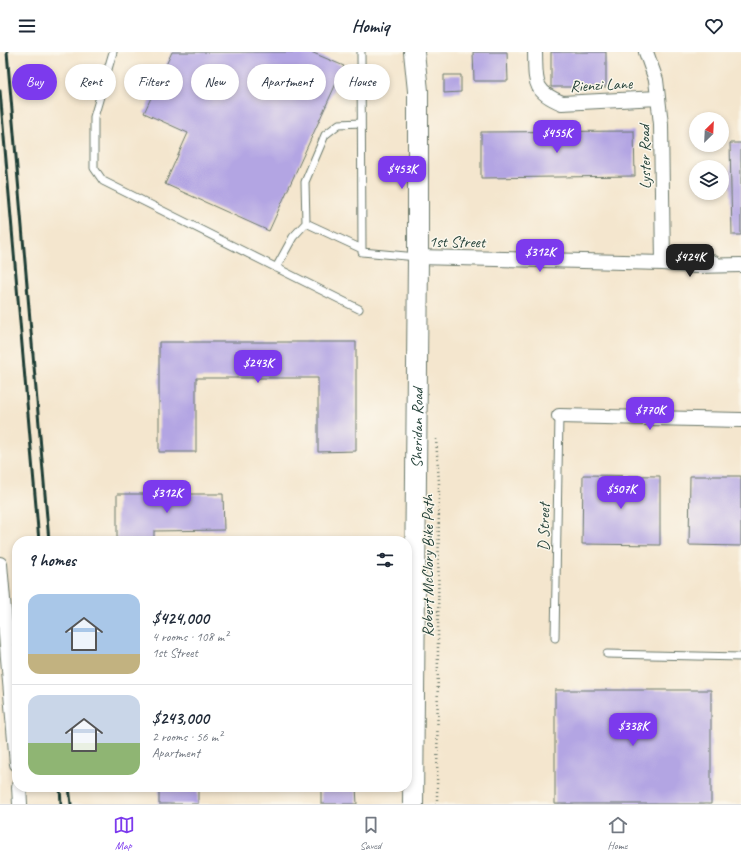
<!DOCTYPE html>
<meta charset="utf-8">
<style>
:root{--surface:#fff;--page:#f6f6f7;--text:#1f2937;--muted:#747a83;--line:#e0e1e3;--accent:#7c3aed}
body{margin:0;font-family:Caveat,sans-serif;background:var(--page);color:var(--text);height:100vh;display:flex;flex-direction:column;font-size:15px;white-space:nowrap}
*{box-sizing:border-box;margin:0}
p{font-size:13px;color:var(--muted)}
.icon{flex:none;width:22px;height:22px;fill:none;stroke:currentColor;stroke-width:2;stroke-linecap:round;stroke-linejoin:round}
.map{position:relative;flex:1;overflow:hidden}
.panel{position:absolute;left:12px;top:484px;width:400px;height:256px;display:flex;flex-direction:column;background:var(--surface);border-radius:16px;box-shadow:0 2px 6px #0003}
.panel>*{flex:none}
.banner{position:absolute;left:12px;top:12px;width:400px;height:36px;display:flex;gap:8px}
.needle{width:26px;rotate:24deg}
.tools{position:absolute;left:689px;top:60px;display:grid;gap:8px}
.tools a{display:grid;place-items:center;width:40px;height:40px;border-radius:50%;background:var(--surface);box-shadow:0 2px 6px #0003;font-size:20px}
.price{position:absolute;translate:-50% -34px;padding:0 9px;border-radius:8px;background:var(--accent);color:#fff;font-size:13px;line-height:26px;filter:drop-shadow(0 1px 2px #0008)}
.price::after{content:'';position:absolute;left:50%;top:24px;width:12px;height:9px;margin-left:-6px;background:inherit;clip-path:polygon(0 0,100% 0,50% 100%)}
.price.selected{background:#222;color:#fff}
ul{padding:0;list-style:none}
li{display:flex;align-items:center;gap:12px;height:100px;padding:0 16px}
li+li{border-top:1px solid var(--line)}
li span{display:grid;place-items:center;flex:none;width:112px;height:80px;border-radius:12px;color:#555}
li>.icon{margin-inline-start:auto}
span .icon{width:48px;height:48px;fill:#fffc;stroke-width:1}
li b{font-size:17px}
h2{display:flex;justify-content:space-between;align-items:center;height:48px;padding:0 16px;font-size:17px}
.pill{padding:0 14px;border-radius:18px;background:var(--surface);box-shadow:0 2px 6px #0003;font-size:14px;line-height:36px}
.pill.selected{background:var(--accent);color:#fff}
header{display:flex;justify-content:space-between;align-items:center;height:52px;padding:0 16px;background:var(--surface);font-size:18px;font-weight:700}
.tab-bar{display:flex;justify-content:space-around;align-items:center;height:56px;border-top:1px solid var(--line);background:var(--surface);font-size:11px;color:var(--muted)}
.tab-bar a{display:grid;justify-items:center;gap:2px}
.tab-bar .selected{color:var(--accent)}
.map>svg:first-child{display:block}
</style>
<header><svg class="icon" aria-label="menu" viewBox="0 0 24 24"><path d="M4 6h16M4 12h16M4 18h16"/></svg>Homiq<svg class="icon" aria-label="heart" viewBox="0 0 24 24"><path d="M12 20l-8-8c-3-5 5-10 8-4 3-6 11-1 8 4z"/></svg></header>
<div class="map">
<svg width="741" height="752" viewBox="0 0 741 752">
<rect width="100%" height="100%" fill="#fbf7ec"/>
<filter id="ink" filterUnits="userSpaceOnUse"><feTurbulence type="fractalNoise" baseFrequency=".025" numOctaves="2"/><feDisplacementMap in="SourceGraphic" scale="8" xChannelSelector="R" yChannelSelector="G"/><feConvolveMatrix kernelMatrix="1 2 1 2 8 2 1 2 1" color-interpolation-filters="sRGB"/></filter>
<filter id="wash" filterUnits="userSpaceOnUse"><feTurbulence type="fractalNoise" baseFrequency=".012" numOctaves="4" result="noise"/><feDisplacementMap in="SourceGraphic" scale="16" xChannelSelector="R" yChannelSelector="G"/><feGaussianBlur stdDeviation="0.9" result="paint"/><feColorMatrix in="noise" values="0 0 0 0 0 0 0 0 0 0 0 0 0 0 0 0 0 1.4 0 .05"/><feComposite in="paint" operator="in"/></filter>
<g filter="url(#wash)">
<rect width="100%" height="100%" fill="#f4e6ce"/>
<g id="blocks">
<path fill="#b3a5e3" d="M 172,0 L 311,0 L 344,14 L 269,179 L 165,132 L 188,81 L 144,61 Z
M 473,0 L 507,0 L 508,29 L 474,29 Z
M 551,0 L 606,0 L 606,35 L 551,35 Z
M 444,23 L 461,23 L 461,40 L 444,41 Z
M 634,79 L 635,124 L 481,126 L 481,80 Z
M 730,91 L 741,91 L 741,183 L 732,183 Z
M 159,290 L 356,290 L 356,399 L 318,400 L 318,326 L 196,326 L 196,400 L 159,400 Z
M 583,423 L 660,424 L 660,493 L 582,492 Z
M 690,424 L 741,424 L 741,494 L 689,493 Z
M 117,442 L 223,442 L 224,478 L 154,479 L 154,489 L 117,489 Z
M 555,638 L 711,638 L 711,752 L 555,752 Z
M 159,735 L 198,735 L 198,752 L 159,752 Z
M 321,735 L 356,735 L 357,752 L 321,752 Z"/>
</g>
</g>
<g filter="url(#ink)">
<use href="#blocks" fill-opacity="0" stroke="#6a786a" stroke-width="1"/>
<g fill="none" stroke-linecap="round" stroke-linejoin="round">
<g stroke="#6a786a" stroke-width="9">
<path id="service" d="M 113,0 L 94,65 L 94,116 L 103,129 L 359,257
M 361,0 L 362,200 L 417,205
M 361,71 L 339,72 L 325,83 L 305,130 L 306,171 L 362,197
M 276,216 L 293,185 L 306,171
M 555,586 L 559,364
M 607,602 L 741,605"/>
</g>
<g stroke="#6a786a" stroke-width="16">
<path id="minor" d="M 535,0 C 536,29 532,39 562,51 L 658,46
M 646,0 L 656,28 L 661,72 L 663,211
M 418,205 L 663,211 L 695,214 L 741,213
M 663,211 L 681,202 L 696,203 L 714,211
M 559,364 L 741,368
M 0,512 L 17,712
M 19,735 L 20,752"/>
</g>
<g stroke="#6a786a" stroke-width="22">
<g id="secondary">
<path id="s1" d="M 413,752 L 418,205 L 418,39 L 414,0"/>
</g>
</g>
<path stroke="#6a786a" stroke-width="2.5" stroke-dasharray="1 3" stroke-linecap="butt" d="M 436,387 L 439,430 L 437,752"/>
<use href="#service" stroke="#fff" stroke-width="7"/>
<use href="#minor" stroke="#fff" stroke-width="14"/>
<use href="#secondary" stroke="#fff" stroke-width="20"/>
<path stroke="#1f3d34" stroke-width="3" d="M 7,0 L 49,489
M 0,39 L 39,489
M 60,735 L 61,752
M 69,735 L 71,752"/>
</g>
</g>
<g text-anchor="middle" stroke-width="3" stroke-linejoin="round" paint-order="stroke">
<g font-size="16" fill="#1f3d34" stroke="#fbf7ec">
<text transform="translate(601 32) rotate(-3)" y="6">Rienzi Lane</text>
<text transform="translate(644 105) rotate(-91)" y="6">Lyster Road</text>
<text transform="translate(457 189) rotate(1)" y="6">1st Street</text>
<text dy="6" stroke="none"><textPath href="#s1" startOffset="376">Sheridan Road</textPath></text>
<text transform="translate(543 475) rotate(-89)" y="6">D Street</text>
<text transform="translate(427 514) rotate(-90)" y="6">Robert McClory Bike Path</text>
</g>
</g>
</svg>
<div class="tools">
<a><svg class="needle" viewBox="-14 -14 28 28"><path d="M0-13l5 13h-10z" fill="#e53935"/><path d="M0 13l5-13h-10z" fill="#747a83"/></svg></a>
<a><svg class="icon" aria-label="layers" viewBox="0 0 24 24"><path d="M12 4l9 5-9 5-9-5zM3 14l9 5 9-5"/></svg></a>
</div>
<b class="price" style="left:557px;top:102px">$455K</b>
<b class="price" style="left:402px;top:138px">$453K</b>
<b class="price" style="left:540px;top:221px">$312K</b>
<b class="price selected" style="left:690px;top:226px">$424K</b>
<b class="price" style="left:258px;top:332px">$243K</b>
<b class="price" style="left:650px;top:379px">$770K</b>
<b class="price" style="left:621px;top:458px">$507K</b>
<b class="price" style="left:167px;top:462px">$312K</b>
<b class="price" style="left:633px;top:695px">$338K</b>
<div class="banner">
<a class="pill selected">Buy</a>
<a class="pill">Rent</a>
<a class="pill">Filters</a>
<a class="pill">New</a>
<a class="pill">Apartment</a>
<a class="pill">House</a>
</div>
<section class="panel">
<h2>9 homes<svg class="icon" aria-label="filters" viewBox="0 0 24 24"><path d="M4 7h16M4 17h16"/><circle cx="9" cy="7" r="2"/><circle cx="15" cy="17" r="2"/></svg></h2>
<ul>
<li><span style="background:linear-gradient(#a9c7e8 75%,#c2b280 0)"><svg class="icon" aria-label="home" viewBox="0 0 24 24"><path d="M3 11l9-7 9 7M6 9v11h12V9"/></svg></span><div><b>$424,000</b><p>4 rooms · 108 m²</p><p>1st Street</p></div></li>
<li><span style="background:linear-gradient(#c9d6e8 60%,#8fb573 0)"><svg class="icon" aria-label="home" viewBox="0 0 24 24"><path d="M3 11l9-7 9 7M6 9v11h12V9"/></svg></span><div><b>$243,000</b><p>2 rooms · 56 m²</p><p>Apartment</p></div></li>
</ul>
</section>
</div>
<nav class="tab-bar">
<a class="selected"><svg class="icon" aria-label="map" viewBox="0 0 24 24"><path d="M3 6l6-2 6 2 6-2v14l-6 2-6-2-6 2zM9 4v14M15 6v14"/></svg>Map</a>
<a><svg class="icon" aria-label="saved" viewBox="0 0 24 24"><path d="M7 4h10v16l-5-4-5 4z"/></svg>Saved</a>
<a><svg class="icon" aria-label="home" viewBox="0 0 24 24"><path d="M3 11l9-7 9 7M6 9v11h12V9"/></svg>Home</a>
</nav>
